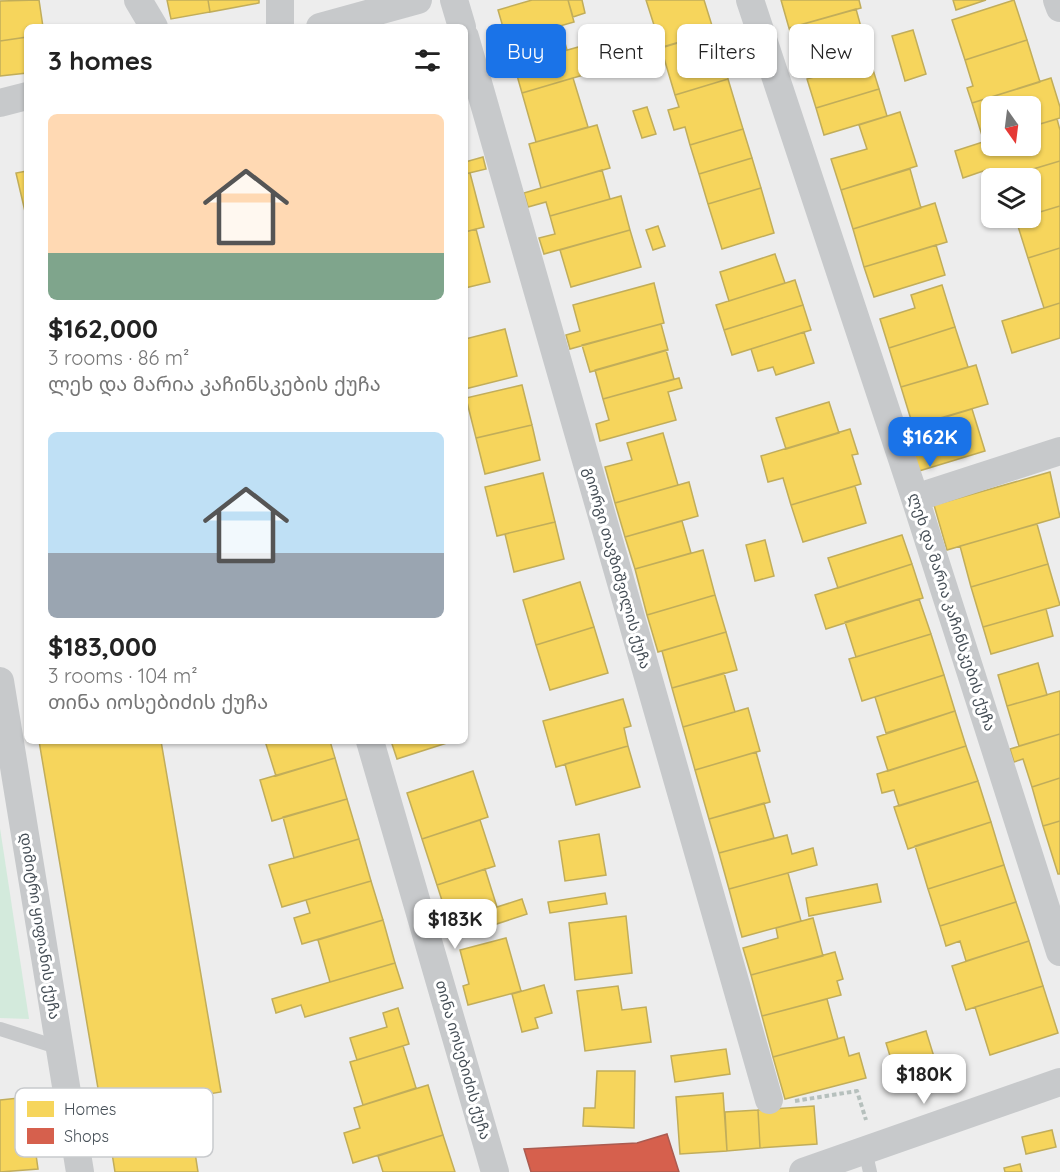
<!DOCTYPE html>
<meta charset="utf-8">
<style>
:root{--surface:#fff;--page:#f6f6f6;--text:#222;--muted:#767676;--accent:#1a73e8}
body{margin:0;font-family:Quicksand,"Noto Sans Georgian",sans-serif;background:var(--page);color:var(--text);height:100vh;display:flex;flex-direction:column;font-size:22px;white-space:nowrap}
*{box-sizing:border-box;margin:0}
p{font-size:20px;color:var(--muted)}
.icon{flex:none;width:33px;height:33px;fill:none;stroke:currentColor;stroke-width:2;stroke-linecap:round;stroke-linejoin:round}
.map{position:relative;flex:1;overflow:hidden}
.side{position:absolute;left:24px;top:24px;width:444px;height:720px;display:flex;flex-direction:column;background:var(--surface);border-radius:9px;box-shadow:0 2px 4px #0004}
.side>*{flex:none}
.hud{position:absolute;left:486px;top:24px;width:483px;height:54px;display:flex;gap:12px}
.needle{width:39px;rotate:166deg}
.tools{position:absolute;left:981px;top:96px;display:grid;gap:12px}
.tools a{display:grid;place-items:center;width:60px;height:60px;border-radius:9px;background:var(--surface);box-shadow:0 2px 4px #0004;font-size:30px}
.price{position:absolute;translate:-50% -51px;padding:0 14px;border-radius:12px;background:#fff;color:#222;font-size:20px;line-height:39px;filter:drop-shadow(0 2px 3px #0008)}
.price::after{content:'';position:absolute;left:50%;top:36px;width:18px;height:14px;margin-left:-9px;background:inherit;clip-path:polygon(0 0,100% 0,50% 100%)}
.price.active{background:var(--accent);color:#fff}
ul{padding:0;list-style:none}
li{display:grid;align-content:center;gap:12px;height:318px;padding:0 24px}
li span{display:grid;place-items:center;height:186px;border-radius:9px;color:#555}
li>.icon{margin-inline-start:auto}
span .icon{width:108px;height:108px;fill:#fffc;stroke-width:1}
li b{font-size:26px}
h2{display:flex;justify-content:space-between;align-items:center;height:72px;padding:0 24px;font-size:26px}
.tag{padding:0 21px;border-radius:9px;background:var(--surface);box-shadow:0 2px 4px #0004;font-size:21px;line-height:54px}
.tag.active{background:var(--accent);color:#fff}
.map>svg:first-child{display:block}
</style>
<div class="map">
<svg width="1060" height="1172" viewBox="0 0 1060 1172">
<rect width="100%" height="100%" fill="#ededed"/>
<path fill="#d3eadc" d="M 0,828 L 29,1019 L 0,1018 Z"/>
<path fill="#f6d55c" stroke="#c1ad5a" stroke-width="1.5" d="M 39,0 L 43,27 L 27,27 L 27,37 L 0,41 L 0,1 Z
M 167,0 L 208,0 L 210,12 L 171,19 Z
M 208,0 L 259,0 L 259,3 L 210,12 Z
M 532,0 L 568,0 L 574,22 L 507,41 L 498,10 Z
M 568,0 L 582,0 L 585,13 L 573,17 Z
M 646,0 L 704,0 L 714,32 L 652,50 L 645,27 L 654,25 Z
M 781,0 L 859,0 L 861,8 L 789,28 Z
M 953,0 L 986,0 L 956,10 Z
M 1014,0 L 1027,40 L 965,60 L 952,20 Z
M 856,9 L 864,38 L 798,58 L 789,28 Z
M 560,26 L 567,50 L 514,65 L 507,41 Z
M 913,30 L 926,74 L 905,81 L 892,36 Z
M 714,32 L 728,79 L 675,95 L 661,48 Z
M 27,37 L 27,73 L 0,76 L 0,41 Z
M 1027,40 L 1040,82 L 972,103 L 967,88 L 973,86 L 965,60 Z
M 589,44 L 597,71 L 522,93 L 514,65 Z
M 870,60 L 879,89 L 816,108 L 807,79 Z
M 573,78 L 588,127 L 536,142 L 522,93 Z
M 1051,78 L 1060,107 L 1060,118 L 1030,127 L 1030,106 L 992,106 L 992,139 L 984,142 L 972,103 Z
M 728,79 L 743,129 L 690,145 L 685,127 L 674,130 L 668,110 L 679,107 L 675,95 Z
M 879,89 L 887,116 L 824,135 L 816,108 Z
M 647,107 L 656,134 L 642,138 L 633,111 Z
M 900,112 L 917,166 L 841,190 L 831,159 L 867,149 L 859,125 Z
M 1057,119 L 1060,130 L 1060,161 L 1003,178 L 992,178 L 989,169 L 963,178 L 955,151 L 992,139 L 992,146 L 1030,146 L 1030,127 Z
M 597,125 L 610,168 L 541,188 L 529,144 Z
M 743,129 L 752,158 L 699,174 L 690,145 Z
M 483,157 L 486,169 L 465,174 L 465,162 Z
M 752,158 L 761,188 L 708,204 L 699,174 Z
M 1060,161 L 1060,206 L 1030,215 L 1030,178 L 1003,178 Z
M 910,169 L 921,208 L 853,229 L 841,190 Z
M 602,170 L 610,199 L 550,216 L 546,202 L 528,207 L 524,193 Z
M 27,171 L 27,220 L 16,173 Z
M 470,173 L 484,227 L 465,232 L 465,174 Z
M 761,188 L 774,233 L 722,249 L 708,204 Z
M 621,196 L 630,230 L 544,254 L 539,238 L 555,234 L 550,216 Z
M 935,203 L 947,242 L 864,267 L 853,229 Z
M 1060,206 L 1060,248 L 1028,258 L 1016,220 L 1030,218 L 1030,215 Z
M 658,226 L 665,246 L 653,250 L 646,230 Z
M 476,229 L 490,282 L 465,288 L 465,232 Z
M 630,230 L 641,267 L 571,287 L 560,250 Z
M 936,245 L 945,275 L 874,297 L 864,267 Z
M 1060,248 L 1060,303 L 1044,308 L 1028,258 Z
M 775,254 L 785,283 L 729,301 L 720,272 Z
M 795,280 L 803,305 L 724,330 L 716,305 Z
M 654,283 L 664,323 L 570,349 L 566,335 L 580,331 L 573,305 Z
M 942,285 L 955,327 L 889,348 L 880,319 L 915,308 L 911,295 Z
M 1060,303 L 1060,338 L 1012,353 L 1002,321 Z
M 803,305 L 811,330 L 732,355 L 724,330 Z
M 661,324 L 668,350 L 590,372 L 582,345 Z
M 955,327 L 968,367 L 901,387 L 889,348 Z
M 505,329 L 517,376 L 465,389 L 465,339 Z
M 804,332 L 814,363 L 776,375 L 773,367 L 758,371 L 751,349 Z
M 666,350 L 674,379 L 603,399 L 595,370 Z
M 976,365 L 988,404 L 913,426 L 901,387 Z
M 679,378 L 682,388 L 668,392 L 676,420 L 600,441 L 596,424 L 609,420 L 603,399 Z
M 522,385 L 532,425 L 476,438 L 466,398 Z
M 829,402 L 839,433 L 786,449 L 776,418 Z
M 972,409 L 985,451 L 919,471 L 906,429 Z
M 532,425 L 540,460 L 485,474 L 476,438 Z
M 850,429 L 858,454 L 852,455 L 861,484 L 791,505 L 783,478 L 768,482 L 761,456 Z
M 663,433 L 678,485 L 615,503 L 605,467 L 632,460 L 627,443 Z
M 1050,472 L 1060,517 L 947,550 L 934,505 Z
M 543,473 L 555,522 L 497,536 L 485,487 Z
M 689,482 L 698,516 L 625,537 L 615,503 Z
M 855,486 L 866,523 L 803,542 L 791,505 Z
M 682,521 L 691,553 L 635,569 L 625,537 Z
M 555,522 L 564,559 L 514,572 L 505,534 Z
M 1037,524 L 1048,564 L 971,587 L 960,546 Z
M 902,535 L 912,564 L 838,588 L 828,558 Z
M 765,540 L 774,576 L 755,581 L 746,545 Z
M 703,550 L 715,595 L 647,615 L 635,569 Z
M 912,564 L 923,598 L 826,629 L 815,595 Z
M 1048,564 L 1060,605 L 983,627 L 971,587 Z
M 580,582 L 594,627 L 536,645 L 523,600 Z
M 715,595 L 726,632 L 658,652 L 647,615 Z
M 919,599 L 931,634 L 856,657 L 845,622 Z
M 1046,609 L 1053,636 L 991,654 L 983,627 Z
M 594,627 L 608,673 L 550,690 L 536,645 Z
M 726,632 L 737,670 L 672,688 L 662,651 Z
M 931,634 L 944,675 L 862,701 L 849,659 Z
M 1038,663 L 1047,695 L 1007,706 L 998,675 Z
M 724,673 L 735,712 L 683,727 L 672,688 Z
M 944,675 L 955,711 L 886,733 L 875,697 Z
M 1060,691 L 1060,734 L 1019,746 L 1007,706 Z
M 623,699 L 631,726 L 624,728 L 628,746 L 556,767 L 543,721 Z
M 748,708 L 760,751 L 695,770 L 683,727 Z
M 955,711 L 966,746 L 888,771 L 877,737 Z
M 1060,734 L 1060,778 L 1032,787 L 1023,759 L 1014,762 L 1010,749 Z
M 39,741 L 161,741 L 221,1092 L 102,1112 Z
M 265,741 L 330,741 L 335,758 L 276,776 Z
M 391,741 L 453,741 L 397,759 Z
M 628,746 L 640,787 L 576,805 L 565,764 Z
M 966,746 L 978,781 L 899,806 L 894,790 L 882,793 L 877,774 Z
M 756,752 L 770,802 L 709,819 L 695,770 Z
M 335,758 L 347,799 L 272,821 L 260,780 Z
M 473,771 L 488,817 L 422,839 L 407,793 Z
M 1060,778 L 1060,821 L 1043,826 L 1032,787 Z
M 978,781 L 991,822 L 908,849 L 894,807 Z
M 347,799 L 359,839 L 294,858 L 283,817 Z
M 764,803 L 774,838 L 719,853 L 709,819 Z
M 480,820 L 495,866 L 437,885 L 422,839 Z
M 1060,821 L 1060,874 L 1058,874 L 1043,826 Z
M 991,822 L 1004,865 L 928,889 L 915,846 Z
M 599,834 L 606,875 L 565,881 L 559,841 Z
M 787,835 L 792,854 L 813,848 L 817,865 L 729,889 L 719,853 Z
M 359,839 L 371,881 L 282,907 L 269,865 Z
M 1004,865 L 1016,902 L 940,926 L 928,889 Z
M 485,869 L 497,907 L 522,899 L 527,914 L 454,938 L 437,885 Z
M 788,873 L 801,921 L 742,937 L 729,889 Z
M 371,881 L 383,920 L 302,944 L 294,918 L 310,913 L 306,900 Z
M 877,884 L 881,902 L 809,916 L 806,898 Z
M 605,893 L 607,904 L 550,913 L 548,902 Z
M 1016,902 L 1029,941 L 966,961 L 960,941 L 946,946 L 940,926 Z
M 626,916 L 632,973 L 575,980 L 569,923 Z
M 813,918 L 823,956 L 751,975 L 743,948 L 778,938 L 776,928 Z
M 383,920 L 395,963 L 330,982 L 318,940 Z
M 506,938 L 521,991 L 468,1005 L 463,986 L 469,984 L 460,950 Z
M 1029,941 L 1043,986 L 966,1010 L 952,966 Z
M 835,952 L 843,979 L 837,981 L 841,995 L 762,1016 L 751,975 Z
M 395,963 L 403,988 L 305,1017 L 301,1005 L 276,1013 L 272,999 Z
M 544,985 L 552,1013 L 535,1018 L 538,1028 L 522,1032 L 512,994 Z
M 618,986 L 622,1010 L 646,1007 L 651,1042 L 585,1051 L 577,991 Z
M 1043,986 L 1058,1033 L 990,1055 L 975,1007 Z
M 827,999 L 838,1039 L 773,1057 L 762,1016 Z
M 398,1008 L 409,1044 L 357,1060 L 350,1038 L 387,1027 L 383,1013 Z
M 926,1031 L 935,1060 L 895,1072 L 886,1043 Z
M 844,1037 L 849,1056 L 859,1053 L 866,1078 L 785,1099 L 773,1057 Z
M 403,1046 L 416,1088 L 363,1105 L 350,1062 Z
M 726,1049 L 730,1074 L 675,1082 L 671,1056 Z
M 597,1071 L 635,1071 L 634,1128 L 583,1126 L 584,1108 L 595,1108 Z
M 428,1085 L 443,1135 L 353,1163 L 344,1133 L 360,1128 L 354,1108 Z
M 723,1093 L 727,1151 L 680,1154 L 676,1097 Z
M 28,1097 L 38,1169 L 0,1172 L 0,1100 Z
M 814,1106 L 817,1144 L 760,1148 L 758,1110 Z
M 758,1110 L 760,1148 L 727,1151 L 725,1112 Z
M 190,1120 L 198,1172 L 115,1172 L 109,1134 Z
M 1052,1130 L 1056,1147 L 1026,1154 L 1022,1137 Z
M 443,1135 L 455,1172 L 383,1172 L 378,1156 Z
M 1020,1164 L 1022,1172 L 1005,1172 L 1004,1168 Z"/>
<path fill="#d6604d" stroke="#ab5b50" stroke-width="1.5" d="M 667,1134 L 679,1172 L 531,1172 L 524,1149 L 637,1143 Z"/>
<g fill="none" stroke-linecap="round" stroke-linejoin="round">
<path stroke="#b6c0bd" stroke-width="4" stroke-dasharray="4.5 3" stroke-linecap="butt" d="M 795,1101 L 857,1091 L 866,1120"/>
<path stroke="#c7c9cb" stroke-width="14" d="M 0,1029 L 60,1048
M 865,1150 L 870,1172"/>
<path stroke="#c7c9cb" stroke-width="28" d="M 138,0 L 154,27
M 280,0 L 280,27
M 454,0 L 462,27
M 750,0 L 915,498 L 1060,952
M 1057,0 L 1060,8
M 320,27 L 418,0
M 465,37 L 769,1100
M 0,103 L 27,96
M 915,498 L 1060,451
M 0,681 L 80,1172
M 370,741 L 495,1172
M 803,1172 L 1060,1082"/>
</g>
<g text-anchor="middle" stroke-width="6" stroke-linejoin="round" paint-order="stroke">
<g font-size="15" fill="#464f57" stroke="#fff">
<text transform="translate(617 568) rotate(74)" y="5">გიორგი თავზიშვილის ქუჩა</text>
<text transform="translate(952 612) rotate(72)" y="5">ლეხ და მარია კაჩინსკების ქუჩა</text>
<text transform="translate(40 926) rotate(81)" y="5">დიმიტრი ყიფიანის ქუჩა</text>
<text transform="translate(463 1060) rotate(74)" y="5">თინა იოსებიძის ქუჩა</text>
</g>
</g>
<rect x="15" y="1088" width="198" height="69" rx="9" fill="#fff" stroke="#c8cacd" stroke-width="1.5"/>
<rect x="27" y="1101" width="27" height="16" fill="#f6d55c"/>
<rect x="27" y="1128" width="27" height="16" fill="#d6604d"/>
<g font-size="16" fill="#464f57">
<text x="64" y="1115">Homes</text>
<text x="64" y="1142">Shops</text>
</g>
</svg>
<div class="tools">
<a><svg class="needle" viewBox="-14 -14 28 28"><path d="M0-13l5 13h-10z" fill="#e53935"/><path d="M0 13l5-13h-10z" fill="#767676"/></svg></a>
<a><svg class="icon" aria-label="layers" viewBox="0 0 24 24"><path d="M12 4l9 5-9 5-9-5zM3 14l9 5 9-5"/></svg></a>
</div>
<b class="price active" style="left:930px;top:468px">$162K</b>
<b class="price" style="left:455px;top:950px">$183K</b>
<b class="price" style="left:924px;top:1105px">$180K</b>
<div class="hud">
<a class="tag active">Buy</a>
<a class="tag">Rent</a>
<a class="tag">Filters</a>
<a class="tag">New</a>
</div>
<section class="side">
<h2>3 homes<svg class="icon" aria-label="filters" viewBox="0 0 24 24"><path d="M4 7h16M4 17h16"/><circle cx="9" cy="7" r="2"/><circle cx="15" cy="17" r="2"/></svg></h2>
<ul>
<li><span style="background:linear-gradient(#ffd9b3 75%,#7fa58c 0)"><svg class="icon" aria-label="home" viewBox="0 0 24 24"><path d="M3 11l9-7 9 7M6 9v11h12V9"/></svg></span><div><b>$162,000</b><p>3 rooms · 86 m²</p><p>ლეხ და მარია კაჩინსკების ქუჩა</p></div></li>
<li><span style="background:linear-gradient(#bfe0f5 65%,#9aa5b1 0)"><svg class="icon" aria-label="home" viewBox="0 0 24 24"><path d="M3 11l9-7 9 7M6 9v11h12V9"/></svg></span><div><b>$183,000</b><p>3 rooms · 104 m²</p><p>თინა იოსებიძის ქუჩა</p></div></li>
</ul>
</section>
</div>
